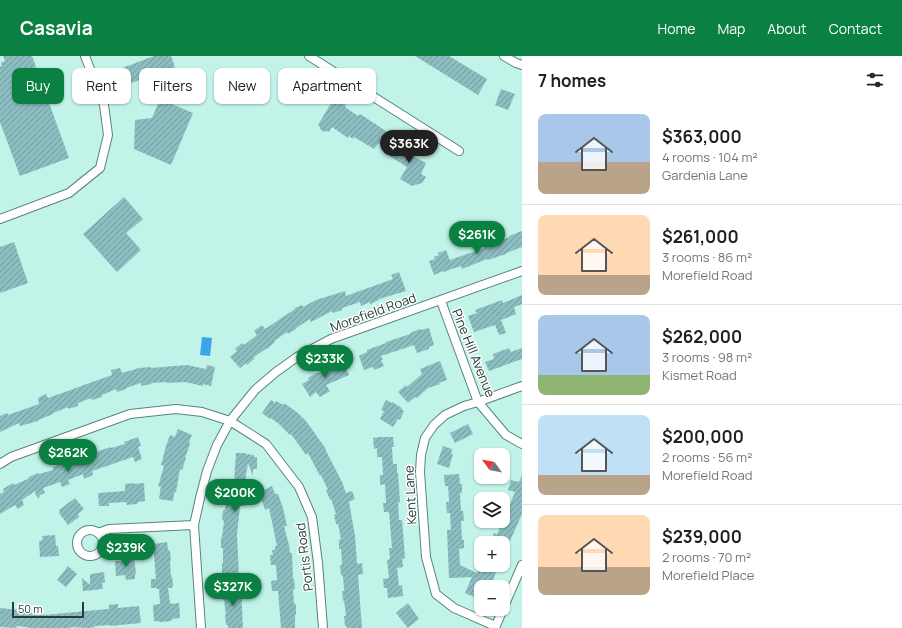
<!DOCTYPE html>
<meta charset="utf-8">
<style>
:root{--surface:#fff;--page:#f6f6f6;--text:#202124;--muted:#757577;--line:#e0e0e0;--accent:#0b8043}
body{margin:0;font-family:Manrope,sans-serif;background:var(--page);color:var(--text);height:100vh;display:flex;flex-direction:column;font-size:15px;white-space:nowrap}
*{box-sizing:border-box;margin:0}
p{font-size:13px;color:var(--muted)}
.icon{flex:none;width:22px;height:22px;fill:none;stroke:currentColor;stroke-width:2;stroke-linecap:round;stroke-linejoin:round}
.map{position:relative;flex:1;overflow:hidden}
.details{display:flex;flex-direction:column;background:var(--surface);width:380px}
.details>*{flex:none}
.banner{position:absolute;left:12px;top:12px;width:380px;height:36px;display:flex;gap:8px}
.needle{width:26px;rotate:303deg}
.buttons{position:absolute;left:474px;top:392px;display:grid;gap:8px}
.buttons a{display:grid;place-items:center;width:36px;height:36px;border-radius:8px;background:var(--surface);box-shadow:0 1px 3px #0004;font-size:20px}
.scale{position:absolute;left:12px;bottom:10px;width:72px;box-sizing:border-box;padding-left:4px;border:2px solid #283c38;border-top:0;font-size:11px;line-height:14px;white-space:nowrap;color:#283c38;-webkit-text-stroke:3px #fff;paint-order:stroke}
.price{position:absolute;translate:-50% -34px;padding:0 9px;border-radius:14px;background:var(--accent);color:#fff;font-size:13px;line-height:26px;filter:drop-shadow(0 1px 2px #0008)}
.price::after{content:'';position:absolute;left:50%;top:24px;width:12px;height:9px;margin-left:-6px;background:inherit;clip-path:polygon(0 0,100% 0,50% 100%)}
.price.current{background:#222;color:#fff}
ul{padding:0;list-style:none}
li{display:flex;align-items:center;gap:12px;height:100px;padding:0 16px}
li+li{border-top:1px solid var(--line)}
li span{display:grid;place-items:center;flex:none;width:112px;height:80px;border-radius:8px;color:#555}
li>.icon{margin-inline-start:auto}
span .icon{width:48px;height:48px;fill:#fffc;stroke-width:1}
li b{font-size:17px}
h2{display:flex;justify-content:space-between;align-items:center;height:48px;padding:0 16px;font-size:17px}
.pill{padding:0 14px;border-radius:8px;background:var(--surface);box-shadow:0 1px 3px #0004;font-size:14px;line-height:36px}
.pill.current{background:var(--accent);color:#fff}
header{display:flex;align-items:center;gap:24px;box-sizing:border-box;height:56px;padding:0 20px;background:var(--accent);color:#fff}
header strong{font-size:19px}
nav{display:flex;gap:22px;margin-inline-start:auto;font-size:14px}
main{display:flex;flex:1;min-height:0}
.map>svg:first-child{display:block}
</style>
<header>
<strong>Casavia</strong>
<nav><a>Home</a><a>Map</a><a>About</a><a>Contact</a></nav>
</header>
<main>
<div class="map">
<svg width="522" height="572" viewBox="0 0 522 572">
<defs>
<pattern id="building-hatch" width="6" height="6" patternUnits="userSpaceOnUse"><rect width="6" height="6" fill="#8cbdc1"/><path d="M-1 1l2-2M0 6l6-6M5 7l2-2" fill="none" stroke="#729b9e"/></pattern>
</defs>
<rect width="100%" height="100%" fill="#c1f3e9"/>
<path fill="#3ca4e9" d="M 202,281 L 212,282 L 210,300 L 200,299 Z"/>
<path fill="url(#building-hatch)" d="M 3,0 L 32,0 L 69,102 L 20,120 L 0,66 L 0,11 L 2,10 L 1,7 L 5,5 Z
M 154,0 L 171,0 L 175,11 L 123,30 L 117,14 Z
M 415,0 L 449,0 L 487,23 L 478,39 Z
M 501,33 L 515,38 L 508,54 L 495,49 Z
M 160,43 L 193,57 L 171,109 L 134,93 L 135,64 L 152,62 Z
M 333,44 L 336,46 L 338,44 L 346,49 L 345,51 L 358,60 L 360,58 L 386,75 L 380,83 L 382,87 L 378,88 L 374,93 L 354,81 L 353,83 L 349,80 L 348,82 L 332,71 L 329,76 L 327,75 L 324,76 L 320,73 L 320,71 L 318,69 Z
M 403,84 L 412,90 L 407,97 L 426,107 L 421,118 L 426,121 L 422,127 L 412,130 L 400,123 L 407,111 L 391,101 L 389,98 L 398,85 L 402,87 Z
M 124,141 L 143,163 L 126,177 L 141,194 L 117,216 L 83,178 Z
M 522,175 L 522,191 L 506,197 L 506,198 L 488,204 L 487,203 L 462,213 L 461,210 L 443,216 L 443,215 L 434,219 L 429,205 L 435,203 L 434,201 L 439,199 L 438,197 L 446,194 L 450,204 L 484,192 L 483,190 L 510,181 L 509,180 Z
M 14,186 L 28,227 L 0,237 L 0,191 Z
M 399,216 L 406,235 L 379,243 L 379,244 L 370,248 L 370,246 L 361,250 L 360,246 L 342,252 L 342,254 L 333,257 L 332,255 L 311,266 L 310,263 L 296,272 L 296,273 L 288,278 L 287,276 L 274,285 L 275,286 L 267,293 L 267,292 L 254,301 L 255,302 L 247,309 L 246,307 L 240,312 L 230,301 L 237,295 L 235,293 L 242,287 L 244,289 L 257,279 L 254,275 L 262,269 L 265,273 L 295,253 L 295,252 L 302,249 L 303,251 L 316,244 L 345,235 L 346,240 L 393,223 L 391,219 Z
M 522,239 L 522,248 L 514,251 L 516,258 L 501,264 L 506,277 L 499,279 L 495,269 L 474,276 L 468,260 L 477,257 L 475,254 L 502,244 L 503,247 Z
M 429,272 L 434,289 L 429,291 L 429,293 L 417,297 L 414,289 L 381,300 L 383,304 L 381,304 L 384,310 L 374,314 L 373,311 L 364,314 L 359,300 L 367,296 L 367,294 L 386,287 L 386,286 L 410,278 L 410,277 L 420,273 L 421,274 Z
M 509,292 L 511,296 L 522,292 L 522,303 L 489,315 L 485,306 L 494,303 L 493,298 Z
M 341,304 L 341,305 L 342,304 L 349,319 L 326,329 L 330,335 L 320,341 L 316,336 L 310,341 L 302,328 L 309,324 L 308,322 L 316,317 L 318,317 L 332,310 L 332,308 Z
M 440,305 L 447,324 L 439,327 L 440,328 L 428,332 L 417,342 L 415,341 L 408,347 L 398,336 L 406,329 L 407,331 L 422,318 L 420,313 Z
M 187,309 L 206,313 L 207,309 L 215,311 L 211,330 L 203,328 L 203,330 L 185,326 L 167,327 L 167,326 L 152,327 L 151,328 L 141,330 L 141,327 L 126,332 L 126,333 L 117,336 L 116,333 L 102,339 L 102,341 L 92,344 L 91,342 L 78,347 L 78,350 L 68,353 L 68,351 L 53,357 L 53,358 L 38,364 L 38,365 L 20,370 L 19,367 L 0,376 L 0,360 L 7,357 L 8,359 L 39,348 L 38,342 L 46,338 L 48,342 L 112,319 L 111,314 L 120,312 L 122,317 L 139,312 L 150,311 L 151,312 Z
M 271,344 L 275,347 L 276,345 L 283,349 L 284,347 L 298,357 L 306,365 L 326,393 L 325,393 L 342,426 L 346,437 L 352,435 L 355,443 L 349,446 L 355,480 L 357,507 L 358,508 L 362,507 L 363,518 L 358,519 L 362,572 L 347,572 L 346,570 L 345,570 L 344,560 L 346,560 L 344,544 L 343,545 L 342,535 L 344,535 L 344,533 L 343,520 L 341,519 L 340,509 L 342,509 L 342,508 L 341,493 L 339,493 L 339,484 L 341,483 L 338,468 L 336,468 L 334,459 L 336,458 L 331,443 L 330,444 L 326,434 L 328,434 L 321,419 L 320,420 L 308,397 L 306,399 L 291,378 L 290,379 L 279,368 L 271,362 L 270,363 L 262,357 Z
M 386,344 L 392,347 L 392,346 L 402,352 L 401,353 L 404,355 L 400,364 L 398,363 L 393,371 L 380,363 L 384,355 L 381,354 Z
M 468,368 L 473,378 L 455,387 L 450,377 Z
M 178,373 L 192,379 L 189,386 L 190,388 L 185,402 L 186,402 L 182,414 L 180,413 L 176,436 L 174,437 L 173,445 L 159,443 L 161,430 L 158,431 L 164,410 L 161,409 L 166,390 L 170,379 L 175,381 Z
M 138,381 L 141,390 L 138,391 L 142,403 L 135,406 L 133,401 L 130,402 L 92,415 L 93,419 L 84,423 L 83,418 L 68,424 L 70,428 L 62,431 L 60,426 L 43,432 L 45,437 L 40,439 L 38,443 L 37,440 L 36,440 L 35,435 L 22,444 L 24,449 L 18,453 L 15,449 L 0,458 L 0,438 L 4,436 L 3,433 L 13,427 L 14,429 L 28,423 L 29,421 L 38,417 L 39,418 L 53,414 L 53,411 L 62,408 L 63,409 L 77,404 L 77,403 L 86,400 L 110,391 L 111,392 L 125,388 L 124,386 Z
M 379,381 L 393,381 L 394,391 L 392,391 L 393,408 L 397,408 L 397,417 L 398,417 L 400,446 L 398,447 L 399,464 L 402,464 L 405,502 L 402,503 L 403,511 L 397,512 L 399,530 L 402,529 L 403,540 L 388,542 L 387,532 L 384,532 L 383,523 L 389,522 L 387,504 L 390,503 L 389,492 L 392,492 L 389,456 L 384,456 L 383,447 L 386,447 L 385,428 L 380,429 L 380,419 L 383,419 L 382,401 L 377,401 L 377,392 L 374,393 L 373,382 Z
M 443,390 L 452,393 L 451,398 L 453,398 L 449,412 L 437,408 Z
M 236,397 L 246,397 L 245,398 L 254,399 L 254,401 L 257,401 L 257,413 L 253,413 L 253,420 L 248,407 L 242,442 L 247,440 L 245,450 L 240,450 L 237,479 L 239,519 L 222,519 L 222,508 L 223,507 L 223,492 L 221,492 L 221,482 L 222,481 L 224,465 L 222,464 L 223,454 L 224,455 L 225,453 L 228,439 L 226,439 L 228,425 L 234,426 Z
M 459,418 L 460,428 L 462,428 L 462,437 L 460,437 L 461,455 L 463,455 L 464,465 L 461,465 L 462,484 L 464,484 L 464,492 L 459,493 L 460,509 L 477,517 L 480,509 L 499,509 L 490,531 L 481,531 L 481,544 L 465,537 L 472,521 L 449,522 L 447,474 L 451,474 L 450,457 L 447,457 L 446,446 L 449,446 L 449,445 L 448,430 L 445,430 L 444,419 Z
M 522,419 L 522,458 L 510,485 L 508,484 L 506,487 L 490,487 L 494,477 L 497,478 L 503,465 L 503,453 L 507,455 L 515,436 L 508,434 L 511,424 L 519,426 Z
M 134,427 L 134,428 L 144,427 L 145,445 L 138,446 L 137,448 L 127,449 L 126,446 L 109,447 L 109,450 L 99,450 L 98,437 L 125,435 L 125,428 Z
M 272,430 L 275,438 L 278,438 L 283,452 L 287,470 L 284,470 L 289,489 L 290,497 L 292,497 L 293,523 L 294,523 L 295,533 L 293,534 L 294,548 L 296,548 L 296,558 L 295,559 L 295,572 L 281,572 L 278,535 L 272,535 L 271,525 L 277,524 L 276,509 L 271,509 L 270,499 L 273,499 L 272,494 L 275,494 L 275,490 L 277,490 L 269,452 L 265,454 L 259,436 Z
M 75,442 L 84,453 L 78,458 L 79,461 L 68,469 L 59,457 L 60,456 L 59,454 Z
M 55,479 L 56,490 L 58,490 L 59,500 L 40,501 L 39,485 L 43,484 L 42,480 Z
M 167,486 L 168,494 L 170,495 L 171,505 L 170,505 L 171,521 L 172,520 L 173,530 L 172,530 L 172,532 L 168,532 L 170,547 L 171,547 L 171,548 L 179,547 L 180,562 L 172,563 L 172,564 L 171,565 L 162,566 L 154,565 L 153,549 L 160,548 L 159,533 L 157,533 L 157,532 L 151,532 L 151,523 L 156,523 L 153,488 Z
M 134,501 L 136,518 L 135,518 L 135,523 L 126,524 L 125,519 L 116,520 L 115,505 L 123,505 L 124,502 Z
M 68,510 L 77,518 L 66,531 L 57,524 Z
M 104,516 L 105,526 L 102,527 L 103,533 L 83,535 L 82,522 L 90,529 L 90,519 L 91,519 L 91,518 Z
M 241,531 L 243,572 L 228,572 L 228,569 L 226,569 L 225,559 L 226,559 L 224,544 L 223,544 L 222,532 Z
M 408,547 L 419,563 L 408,572 L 396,557 Z
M 118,548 L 118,552 L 139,550 L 141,567 L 110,570 L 110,569 L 95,570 L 95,571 L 89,572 L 70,571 L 71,572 L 32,572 L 17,570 L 16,572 L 0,571 L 0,552 L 19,554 L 19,555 L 27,556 L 26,557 L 44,557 L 44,559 L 108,553 L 109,553 L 109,549 Z"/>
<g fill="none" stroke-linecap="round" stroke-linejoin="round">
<g stroke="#57857d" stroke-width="10">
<path id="minor" d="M 309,0 L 459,95
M 504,0 L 516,7 L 522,9
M 0,163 L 69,137 L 100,112 L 108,79 L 104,49 L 85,0
M 441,245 L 478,346 L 506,379 L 522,388
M 0,408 L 11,401 L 130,358 L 176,353 L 202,356 L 230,365 L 266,388 L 299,431 L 312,461 L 318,507 L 323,572
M77 487a13 13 0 1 1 26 0a13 13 0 1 1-26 0Z
M 98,477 L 109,473 L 194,469
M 503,553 L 522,509
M 495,570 L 454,552 L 436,538 L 426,501 L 420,416 L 421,399 L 425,382 L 434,369 L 445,359 L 464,350 L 478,346 L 522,330
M 201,572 L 194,469 L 200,442 L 207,415 L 217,389 L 230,365 L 255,334 L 276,316 L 297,301 L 331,283 L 522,215
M 495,572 L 503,553"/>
</g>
<use href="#minor" stroke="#fff" stroke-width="8"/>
</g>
<g text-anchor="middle" stroke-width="3" stroke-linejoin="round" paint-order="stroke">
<g font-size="13" fill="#283c38" stroke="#fff">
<text transform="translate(373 256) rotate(-20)" y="5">Morefield Road</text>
<text transform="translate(474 297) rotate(68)" y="5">Pine Hill Avenue</text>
<text transform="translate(410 439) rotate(-93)" y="5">Kent Lane</text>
<text transform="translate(304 501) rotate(-97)" y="5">Portis Road</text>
</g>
</g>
</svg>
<div class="buttons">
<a><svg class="needle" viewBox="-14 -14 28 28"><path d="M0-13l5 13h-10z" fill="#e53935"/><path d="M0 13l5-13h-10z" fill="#757577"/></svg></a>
<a><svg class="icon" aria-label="layers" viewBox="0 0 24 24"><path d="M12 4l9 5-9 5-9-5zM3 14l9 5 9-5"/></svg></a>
<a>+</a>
<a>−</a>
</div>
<div class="scale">50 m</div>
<b class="price current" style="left:409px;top:108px">$363K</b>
<b class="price" style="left:477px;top:199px">$261K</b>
<b class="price" style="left:325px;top:323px">$233K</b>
<b class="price" style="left:68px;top:417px">$262K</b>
<b class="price" style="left:235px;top:457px">$200K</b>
<b class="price" style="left:126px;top:512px">$239K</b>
<b class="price" style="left:233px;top:551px">$327K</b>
<div class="banner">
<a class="pill current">Buy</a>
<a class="pill">Rent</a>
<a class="pill">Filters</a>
<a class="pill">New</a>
<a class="pill">Apartment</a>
</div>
</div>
<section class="details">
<h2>7 homes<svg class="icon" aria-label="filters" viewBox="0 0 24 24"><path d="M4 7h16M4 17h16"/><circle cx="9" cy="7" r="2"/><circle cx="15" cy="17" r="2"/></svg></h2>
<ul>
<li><span style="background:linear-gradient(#a9c7e8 60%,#b9a48a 0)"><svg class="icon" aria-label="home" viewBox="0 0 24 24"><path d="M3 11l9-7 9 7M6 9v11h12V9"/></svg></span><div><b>$363,000</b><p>4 rooms · 104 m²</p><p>Gardenia Lane</p></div></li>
<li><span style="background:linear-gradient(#ffd9b3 75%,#b9a48a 0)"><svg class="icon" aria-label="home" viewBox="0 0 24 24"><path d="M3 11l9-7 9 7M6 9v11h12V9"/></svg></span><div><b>$261,000</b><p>3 rooms · 86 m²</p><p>Morefield Road</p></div></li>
<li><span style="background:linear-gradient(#a9c7e8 75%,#8fb573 0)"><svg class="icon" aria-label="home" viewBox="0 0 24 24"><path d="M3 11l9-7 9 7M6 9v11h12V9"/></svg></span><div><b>$262,000</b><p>3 rooms · 98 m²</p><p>Kismet Road</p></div></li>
<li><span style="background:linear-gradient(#bfe0f5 75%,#b9a48a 0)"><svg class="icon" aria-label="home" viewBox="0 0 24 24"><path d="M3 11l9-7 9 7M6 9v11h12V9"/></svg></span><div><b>$200,000</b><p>2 rooms · 56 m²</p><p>Morefield Road</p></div></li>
<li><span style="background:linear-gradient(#ffd9b3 65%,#b9a48a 0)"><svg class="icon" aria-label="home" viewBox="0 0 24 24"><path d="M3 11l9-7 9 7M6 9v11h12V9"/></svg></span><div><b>$239,000</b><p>2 rooms · 70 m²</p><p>Morefield Place</p></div></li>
</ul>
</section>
</main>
